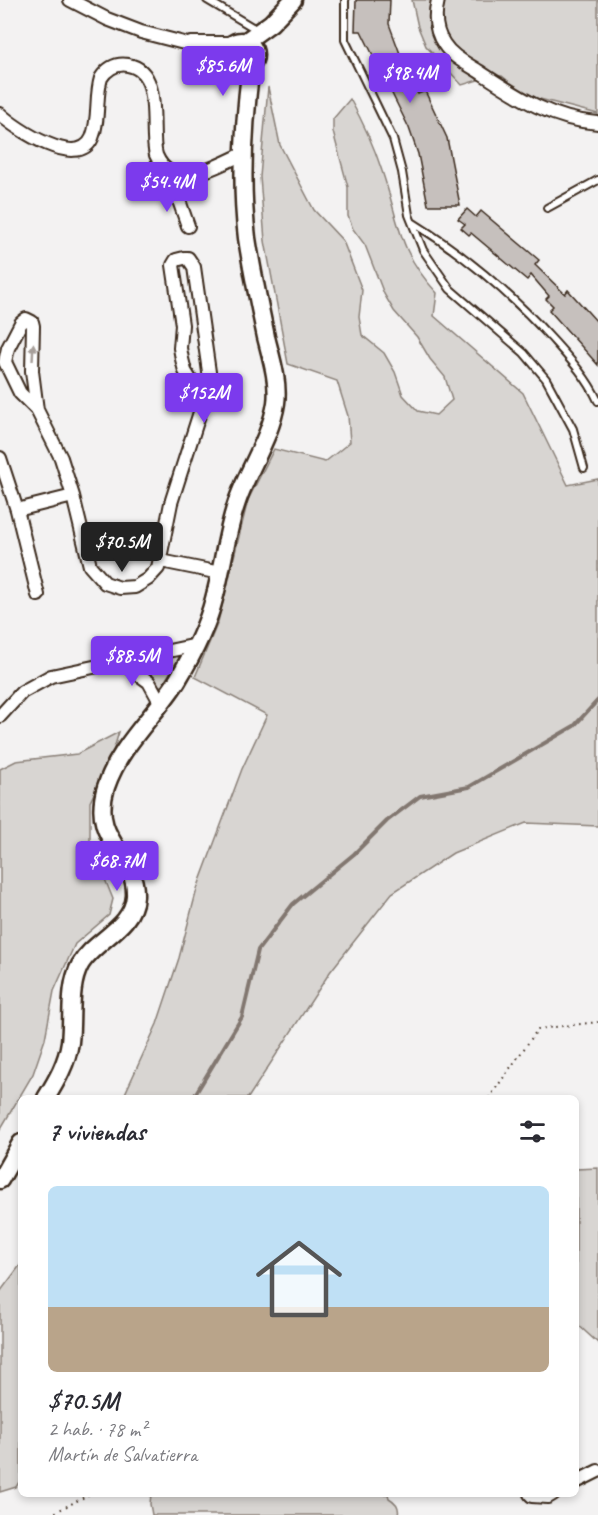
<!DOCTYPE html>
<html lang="es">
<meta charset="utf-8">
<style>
:root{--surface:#fff;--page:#f2f2f3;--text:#2b2b33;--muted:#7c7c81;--line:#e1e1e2;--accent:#7c3aed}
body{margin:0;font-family:Caveat,sans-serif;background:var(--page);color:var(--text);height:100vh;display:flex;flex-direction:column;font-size:22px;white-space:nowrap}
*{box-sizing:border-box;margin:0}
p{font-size:20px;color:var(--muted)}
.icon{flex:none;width:33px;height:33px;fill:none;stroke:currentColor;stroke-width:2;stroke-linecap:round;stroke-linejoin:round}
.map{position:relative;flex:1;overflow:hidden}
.side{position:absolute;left:18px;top:1095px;width:561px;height:402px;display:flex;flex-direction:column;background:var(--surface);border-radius:9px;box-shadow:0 3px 9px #0003}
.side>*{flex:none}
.price{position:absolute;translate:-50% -51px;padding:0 14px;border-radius:6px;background:var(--accent);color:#fff;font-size:20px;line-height:39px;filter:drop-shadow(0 2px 3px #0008)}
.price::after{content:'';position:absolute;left:50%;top:36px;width:18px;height:14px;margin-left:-9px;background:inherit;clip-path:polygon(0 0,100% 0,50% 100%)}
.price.active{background:#222;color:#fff}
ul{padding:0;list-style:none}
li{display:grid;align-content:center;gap:12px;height:318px;padding:0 30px}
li+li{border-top:2px solid var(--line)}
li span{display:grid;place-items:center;height:186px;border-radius:9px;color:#555}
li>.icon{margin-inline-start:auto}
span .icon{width:108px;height:108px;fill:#fffc;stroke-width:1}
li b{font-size:26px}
h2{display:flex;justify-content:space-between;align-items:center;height:72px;padding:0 30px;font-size:26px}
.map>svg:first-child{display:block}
</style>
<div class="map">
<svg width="598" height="1515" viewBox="0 0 598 1515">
<rect width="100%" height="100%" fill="#f3f2f2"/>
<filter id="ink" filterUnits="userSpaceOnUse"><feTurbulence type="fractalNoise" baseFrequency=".0167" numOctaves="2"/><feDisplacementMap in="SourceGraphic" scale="12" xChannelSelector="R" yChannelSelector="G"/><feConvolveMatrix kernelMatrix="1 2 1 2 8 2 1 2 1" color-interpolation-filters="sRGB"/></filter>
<g filter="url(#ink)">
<path fill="#d8d5d2" stroke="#8a8078" stroke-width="1.5" d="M 412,0 L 598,0 L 598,114 L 536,98 L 518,89 L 502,76 L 491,76 L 462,85 L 426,46 L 418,27 Z
M 268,87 L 280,145 L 314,210 L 343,241 L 362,290 L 359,317 L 362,335 L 384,353 L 395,372 L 403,395 L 418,411 L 436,415 L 452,400 L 445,377 L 430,359 L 417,337 L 394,311 L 384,294 L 365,245 L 353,229 L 348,216 L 348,187 L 333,132 L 333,119 L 350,99 C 363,122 374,146 382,171 C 400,223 397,250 437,293 L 434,316 L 523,393 L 568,485 L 598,479 L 598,826 L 526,823 L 453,853 L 392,893 L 330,972 L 248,1098 L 123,1098 L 157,1024 L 179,958 L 197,889 L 242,769 L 267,715 L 195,677 L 218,622 L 248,500 L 274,449 L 325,462 L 350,442 L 348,416 L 337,381 L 288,364 L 265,241 L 260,177 Z
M 177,656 L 179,658 L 162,686 L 157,686 L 153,678 L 142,667 L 143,664 Z
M 119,732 L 112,755 L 90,802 L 90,842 L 113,899 L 109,915 L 75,944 L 54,991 L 45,1039 L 33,1074 L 0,1130 L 0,769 L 16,761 L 77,754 Z
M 598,1168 L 598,1343 L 576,1323 L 576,1169 Z
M 21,1264 L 21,1479 L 16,1487 L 0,1492 L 0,1292 Z
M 151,1494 L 388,1494 L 389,1498 C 396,1502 400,1507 398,1515 L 152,1515 L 150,1504 Z"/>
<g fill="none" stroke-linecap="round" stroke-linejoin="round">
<path stroke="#827770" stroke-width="4" d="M 193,1098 L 242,1017 L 258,950 L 293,904 L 354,854 L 387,821 L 420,796 L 469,787 L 574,726 L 598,700"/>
</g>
<path fill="#c6c0bd" stroke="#3b2a1e" stroke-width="1.5" d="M 356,0 L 390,0 L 389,24 L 402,59 L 397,61 L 408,85 L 413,82 L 418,94 L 425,91 L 447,138 L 460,205 L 428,205 L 418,154 L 409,128 L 361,31 L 355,31 Z
M 467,209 L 476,217 L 481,211 L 539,260 L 535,265 L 565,294 L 568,290 L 598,323 L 598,365 L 549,310 L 553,306 L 546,299 L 549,296 L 531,275 L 527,280 L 471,233 L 469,235 L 461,228 L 465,224 L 458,219 Z"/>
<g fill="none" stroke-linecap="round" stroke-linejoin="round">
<g stroke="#3b2a1e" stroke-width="10">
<path id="lane" d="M 207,0 L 259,31
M 345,0 L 345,40 L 393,139 L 402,172 L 409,215 L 423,250 L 450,289 L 524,353 L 546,379 L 573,429 L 584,468
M 547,208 L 598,180
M 412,222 C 465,255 510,293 551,338 C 569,358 587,377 598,401"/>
</g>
<g stroke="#3b2a1e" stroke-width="16">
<path id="street" d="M 70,0 L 107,19 L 141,32 L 184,43 L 227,61
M 438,0 C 434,16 435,31 444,44 C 452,57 468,64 480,72 C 518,97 552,120 598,123
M 191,43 L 232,43
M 0,114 C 16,129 78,170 92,138 C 100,119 95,97 101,78 C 107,69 116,63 128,65 C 164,71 149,131 156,155 C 159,162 164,169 171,172 C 192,182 225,162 245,153
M 180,175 L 176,192 L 188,226
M 184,258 L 188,258 L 194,267 L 211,386 L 201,409 L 199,394 L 185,371 L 182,359 L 180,348 L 182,325 L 173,265 L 176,260 Z
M 37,410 L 20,393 L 5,362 L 8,348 L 21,323 L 26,319 L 32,322 L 33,326 L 32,371 L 37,410 L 61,458 L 73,496 L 90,566 L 105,583 L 120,588 L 135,587 L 148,579 L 158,568 L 171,503 L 201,409
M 0,458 L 17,510 L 38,595
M 17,510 L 73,496
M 161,561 L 220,573
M 120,661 L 149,682 L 160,702
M 0,716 L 22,692 L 51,676 L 197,645
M 576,1482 L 598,1471
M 530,1494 L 532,1496 L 548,1497 L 553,1494"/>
</g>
<g stroke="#3b2a1e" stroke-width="21">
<path id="secondary" d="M227 55a14 14 0 1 1 28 0a14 14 0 1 1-28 0Z
M 246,41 L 271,23 L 293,0
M 46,1098 C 57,1080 67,1063 70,1042 C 73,1017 68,987 80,965 C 94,940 133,928 135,896 C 137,853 89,842 106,787 C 120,745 154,717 177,681 C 192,656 207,627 214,599 C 223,567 226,533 237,502 C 248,469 271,437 276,403 C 279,382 271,357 266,337 C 259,304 252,271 247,238 C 240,181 244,121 251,65
M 0,1180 L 21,1143"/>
</g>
<path stroke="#3b2a1e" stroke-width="2" stroke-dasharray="1.5 4.5" stroke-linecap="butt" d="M 489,1098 L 538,1029 L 598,1022
M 50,1515 L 90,1494"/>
<use href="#lane" stroke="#fff" stroke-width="6"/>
<use href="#street" stroke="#fff" stroke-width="12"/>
<use href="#secondary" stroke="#fff" stroke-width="16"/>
</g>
<defs><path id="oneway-solid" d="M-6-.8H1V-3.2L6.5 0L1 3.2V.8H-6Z" transform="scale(1.5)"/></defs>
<use fill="#a79f9a" href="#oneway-solid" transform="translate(33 352) rotate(-87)"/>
</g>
</svg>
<b class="price" style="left:223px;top:97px">$85.6M</b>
<b class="price" style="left:410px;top:104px">$98.4M</b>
<b class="price" style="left:167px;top:213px">$54.4M</b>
<b class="price" style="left:204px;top:424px">$152M</b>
<b class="price active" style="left:122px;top:573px">$70.5M</b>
<b class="price" style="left:132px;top:687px">$88.5M</b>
<b class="price" style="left:117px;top:892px">$68.7M</b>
<section class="side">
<h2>7 viviendas<svg class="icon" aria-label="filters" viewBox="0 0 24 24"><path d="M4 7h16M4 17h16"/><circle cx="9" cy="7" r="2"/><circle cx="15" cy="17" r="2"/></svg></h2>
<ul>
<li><span style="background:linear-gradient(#bfe0f5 65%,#b9a48a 0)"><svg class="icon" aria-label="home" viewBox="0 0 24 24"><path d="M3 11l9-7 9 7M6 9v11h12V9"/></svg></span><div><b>$70.5M</b><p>2 hab. · 78 m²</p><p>Martín de Salvatierra</p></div></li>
</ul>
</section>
</div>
